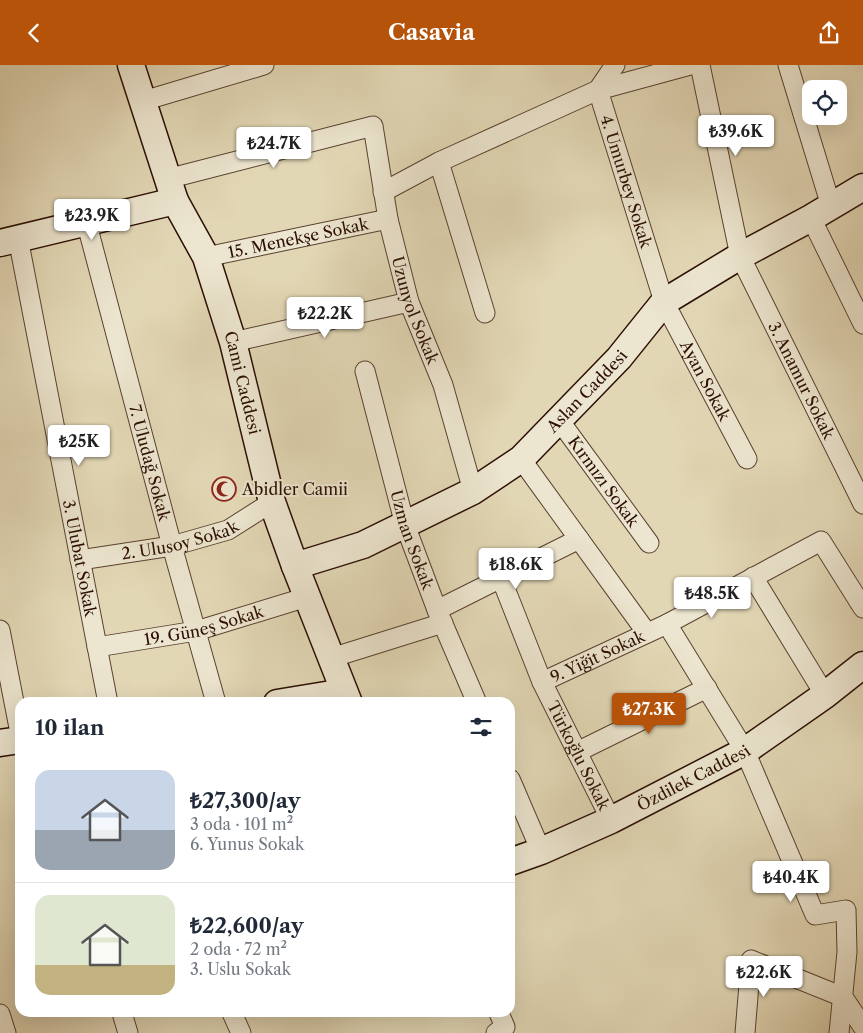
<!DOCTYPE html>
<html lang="tr">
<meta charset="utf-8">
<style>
:root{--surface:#fff;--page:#f2f2f3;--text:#1f2937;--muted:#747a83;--line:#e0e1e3;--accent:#b45309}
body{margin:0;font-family:"Libre Caslon Text",serif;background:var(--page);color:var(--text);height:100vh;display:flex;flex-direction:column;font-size:19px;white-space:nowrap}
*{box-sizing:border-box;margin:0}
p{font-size:16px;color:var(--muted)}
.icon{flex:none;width:28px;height:28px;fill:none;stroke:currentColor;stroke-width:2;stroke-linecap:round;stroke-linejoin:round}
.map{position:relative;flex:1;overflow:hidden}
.panel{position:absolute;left:15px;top:632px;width:500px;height:320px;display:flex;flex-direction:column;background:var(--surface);border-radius:15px;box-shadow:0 5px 20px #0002}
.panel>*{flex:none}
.tools{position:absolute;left:802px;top:15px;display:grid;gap:10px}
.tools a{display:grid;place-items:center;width:45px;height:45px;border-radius:10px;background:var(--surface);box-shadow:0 5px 20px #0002;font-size:25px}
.price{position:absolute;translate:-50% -42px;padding:0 11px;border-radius:5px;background:#fff;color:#222;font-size:16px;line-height:32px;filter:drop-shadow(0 1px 2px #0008)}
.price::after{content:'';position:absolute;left:50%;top:30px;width:15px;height:11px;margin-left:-8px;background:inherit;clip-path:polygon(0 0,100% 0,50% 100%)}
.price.active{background:var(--accent);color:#fff}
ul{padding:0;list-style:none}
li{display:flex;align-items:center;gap:15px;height:125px;padding:0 20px}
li+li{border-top:1px solid var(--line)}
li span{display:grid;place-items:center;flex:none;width:140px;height:100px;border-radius:15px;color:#555}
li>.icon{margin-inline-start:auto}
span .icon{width:60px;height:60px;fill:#fffc;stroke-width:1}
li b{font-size:21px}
h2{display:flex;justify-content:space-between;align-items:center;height:60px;padding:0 20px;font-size:21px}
header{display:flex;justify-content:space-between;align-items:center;height:65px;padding:0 20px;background:var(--accent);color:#fff;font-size:22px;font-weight:800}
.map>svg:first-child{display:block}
</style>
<header><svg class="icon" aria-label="back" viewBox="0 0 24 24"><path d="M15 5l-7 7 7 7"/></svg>Casavia<svg class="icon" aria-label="share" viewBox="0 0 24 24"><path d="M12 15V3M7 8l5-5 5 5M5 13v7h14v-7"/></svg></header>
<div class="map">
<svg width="863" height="968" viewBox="0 0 863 968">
<rect width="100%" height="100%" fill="#e2d7b5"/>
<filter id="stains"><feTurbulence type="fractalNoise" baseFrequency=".004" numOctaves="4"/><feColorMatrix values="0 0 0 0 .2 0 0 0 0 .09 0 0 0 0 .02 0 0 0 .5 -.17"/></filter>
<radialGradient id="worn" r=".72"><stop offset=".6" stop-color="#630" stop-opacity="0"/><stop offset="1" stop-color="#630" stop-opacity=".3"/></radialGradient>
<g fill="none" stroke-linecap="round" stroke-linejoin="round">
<g stroke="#5a4130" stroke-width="21">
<g id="street">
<path id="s1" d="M 615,0 L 598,25 L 664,237 L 747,394"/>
<path id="s2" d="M 700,0 L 740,191 L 863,439"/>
<path d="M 788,0 L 831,141"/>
<path d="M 143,36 L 264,0"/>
<path d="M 439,97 L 485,248"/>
<path id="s3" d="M 167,114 L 373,61 L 388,154 L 409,237 L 443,320 L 473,426"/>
<path d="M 383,127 L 439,97 L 598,25 L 690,0"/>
<path d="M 811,153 L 863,259"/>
<path id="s4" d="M 86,156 L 172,481 L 216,638"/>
<path id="s5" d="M 18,173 L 108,638"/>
<path id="s6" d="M 206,192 L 388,154"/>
<path d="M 233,277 L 409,237"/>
<path id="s7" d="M 365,306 L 405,460 L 437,545 L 477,638"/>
<path id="s8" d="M 559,355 L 649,478"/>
<path d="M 521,394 L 647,568"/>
<path id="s9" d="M 80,495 L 172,481 L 228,465 L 272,437"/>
<path d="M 753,512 L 825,630"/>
<path id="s10" d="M 501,513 L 542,617 L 611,755"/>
<path d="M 437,545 L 579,474"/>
<path d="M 667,559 L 745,686 L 815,850 L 846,845 L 847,887 L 839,968"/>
<path d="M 0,565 L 20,668"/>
<path id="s11" d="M 97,582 L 196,566 L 307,532"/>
<path d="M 331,593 L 443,558"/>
<path id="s12" d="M 542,617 L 667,559 L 821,476 L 863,543"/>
<path d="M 577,687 L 707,623"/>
<path d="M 510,714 L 541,786"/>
<path d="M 122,948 L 128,968"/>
<path d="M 232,948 L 241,968"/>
<path d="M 0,949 L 6,968"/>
<path d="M 496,968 L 505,962 L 499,948"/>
<path d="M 745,968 L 751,895 L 843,932 L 863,962"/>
</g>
</g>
<g stroke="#2c0f04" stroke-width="29">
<g id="secondary">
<path id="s13" d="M 131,0 L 175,136 L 206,192 L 233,277 L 272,437 L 295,501 L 349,638"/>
<path d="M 0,178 L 175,136"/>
<path id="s14" d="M 295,501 L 363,480 L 473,426 L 521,394 L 619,293 L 664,237 L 740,191 L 811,153 L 863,122"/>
<path d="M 277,638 L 344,627"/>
<path d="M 0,678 L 20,675"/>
<path id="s15" d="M 510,797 L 541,786 L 611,755 L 745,686 L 825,630 L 863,600"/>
</g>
</g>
<use href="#street" stroke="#ece5cf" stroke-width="19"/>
<use href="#secondary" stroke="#ece5cf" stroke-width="26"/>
</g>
<defs>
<g id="mosque-ring" transform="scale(1.25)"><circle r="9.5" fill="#ece5cf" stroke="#8f2418" stroke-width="1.5"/><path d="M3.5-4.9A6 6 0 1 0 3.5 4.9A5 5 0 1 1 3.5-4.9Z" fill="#8f2418"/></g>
</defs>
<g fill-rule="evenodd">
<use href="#mosque-ring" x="224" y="424"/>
</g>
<g text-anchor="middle" stroke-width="4" stroke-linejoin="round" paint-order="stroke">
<g font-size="16" fill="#2c0f04" stroke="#ece5cf">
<text dy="6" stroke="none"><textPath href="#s1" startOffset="126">4. Umurbey Sokak</textPath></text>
<text dy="6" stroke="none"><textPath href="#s6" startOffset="94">15. Menekşe Sokak</textPath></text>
<text dy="6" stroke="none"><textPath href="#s3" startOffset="402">Uzunyol Sokak</textPath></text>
<text dy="6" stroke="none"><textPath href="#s1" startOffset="341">Ayan Sokak</textPath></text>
<text dy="6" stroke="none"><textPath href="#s2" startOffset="334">3. Anamur Sokak</textPath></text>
<text dy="6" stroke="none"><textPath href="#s13" startOffset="338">Cami Caddesi</textPath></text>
<text dy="6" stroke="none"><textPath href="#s14" startOffset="346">Aslan Caddesi</textPath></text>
<text dy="6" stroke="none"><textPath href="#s4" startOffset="250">7. Uludağ Sokak</textPath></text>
<text dy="6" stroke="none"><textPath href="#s8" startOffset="76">Kırmızı Sokak</textPath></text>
<text dy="6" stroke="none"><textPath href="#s9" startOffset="102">2. Ulusoy Sokak</textPath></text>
<text dy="6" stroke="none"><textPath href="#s7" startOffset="175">Uzman Sokak</textPath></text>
<text dy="6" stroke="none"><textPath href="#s5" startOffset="326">3. Ulubat Sokak</textPath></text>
<text dy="6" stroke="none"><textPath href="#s11" startOffset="109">19. Güneş Sokak</textPath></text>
<text dy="6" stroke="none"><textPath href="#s12" startOffset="61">9. Yiğit Sokak</textPath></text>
<text dy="6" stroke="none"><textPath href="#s10" startOffset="194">Türkoğlu Sokak</textPath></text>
<text dy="6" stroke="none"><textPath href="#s15" startOffset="202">Özdilek Caddesi</textPath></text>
</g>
<g font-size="16" fill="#2c0f04" stroke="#ece5cf" text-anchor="start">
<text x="242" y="430">Abidler Camii</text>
</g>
</g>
<rect width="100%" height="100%" filter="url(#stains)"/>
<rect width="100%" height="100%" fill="url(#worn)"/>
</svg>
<div class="tools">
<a><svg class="icon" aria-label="locate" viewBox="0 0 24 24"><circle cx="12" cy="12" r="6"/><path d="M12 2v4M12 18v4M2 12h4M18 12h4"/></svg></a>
</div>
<b class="price" style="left:736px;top:92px">₺39.6K</b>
<b class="price" style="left:274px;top:104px">₺24.7K</b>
<b class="price" style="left:92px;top:176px">₺23.9K</b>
<b class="price" style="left:325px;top:274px">₺22.2K</b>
<b class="price" style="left:79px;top:402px">₺25K</b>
<b class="price" style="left:516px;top:525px">₺18.6K</b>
<b class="price" style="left:712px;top:554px">₺48.5K</b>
<b class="price active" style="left:649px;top:670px">₺27.3K</b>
<b class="price" style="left:791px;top:838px">₺40.4K</b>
<b class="price" style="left:764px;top:933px">₺22.6K</b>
<section class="panel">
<h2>10 ilan<svg class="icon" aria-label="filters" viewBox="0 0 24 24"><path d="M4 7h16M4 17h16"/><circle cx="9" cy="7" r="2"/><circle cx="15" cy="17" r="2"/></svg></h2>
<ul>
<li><span style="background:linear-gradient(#c9d6e8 60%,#9aa5b1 0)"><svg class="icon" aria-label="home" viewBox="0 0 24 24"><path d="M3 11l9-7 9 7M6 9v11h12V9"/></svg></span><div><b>₺27,300/ay</b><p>3 oda · 101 m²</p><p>6. Yunus Sokak</p></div></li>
<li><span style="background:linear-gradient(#dfe7d0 70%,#c2b280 0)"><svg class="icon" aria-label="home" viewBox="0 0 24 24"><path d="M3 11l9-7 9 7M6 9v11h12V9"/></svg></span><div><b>₺22,600/ay</b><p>2 oda · 72 m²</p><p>3. Uslu Sokak</p></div></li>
</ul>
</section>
</div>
